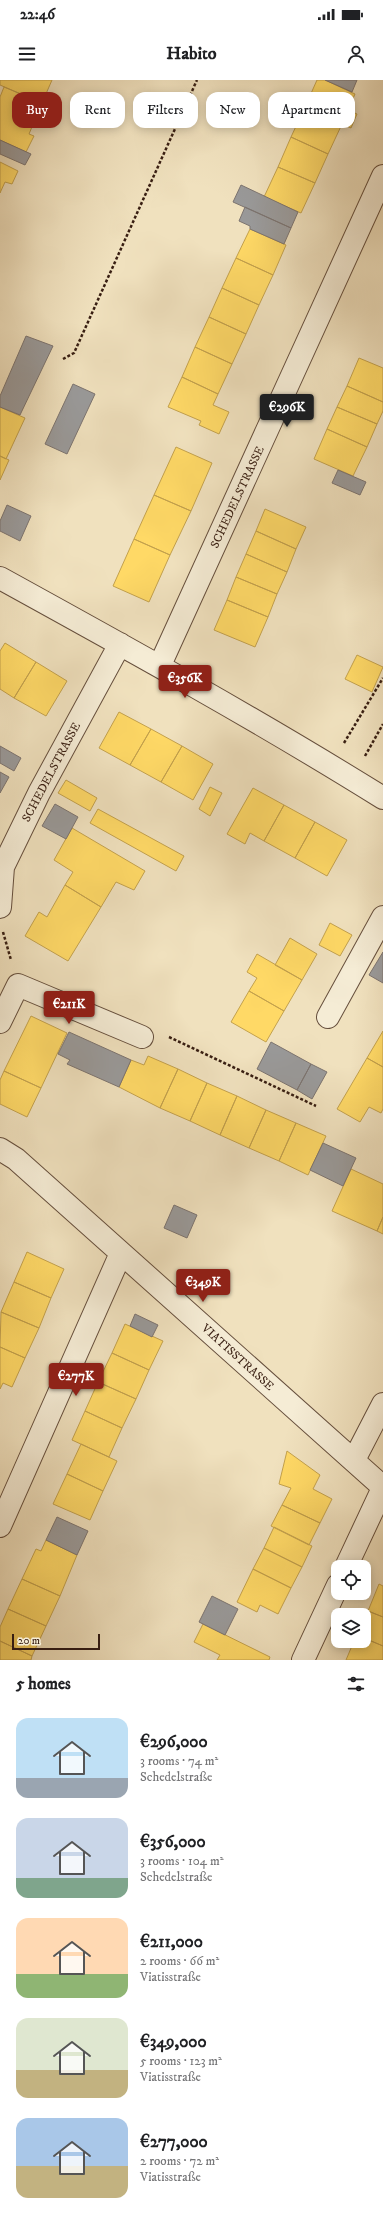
<!DOCTYPE html>
<meta charset="utf-8">
<style>
:root{--surface:#fff;--page:#f2f2f2;--text:#202124;--muted:#757577;--accent:#8f2418}
body{margin:0;font-family:"IM FELL DW Pica",serif;background:var(--page);color:var(--text);height:100vh;display:flex;flex-direction:column;font-size:15px;white-space:nowrap}
*{box-sizing:border-box;margin:0}
p{font-size:13px;color:var(--muted)}
.icon{flex:none;width:22px;height:22px;fill:none;stroke:currentColor;stroke-width:2;stroke-linecap:round;stroke-linejoin:round}
.map{position:relative;height:1580px;overflow:hidden}
.sheet{display:flex;flex-direction:column;background:var(--surface);flex:1}
.sheet>*{flex:none}
.banner{position:absolute;left:12px;top:12px;width:359px;height:36px;display:flex;gap:8px}
.buttons{position:absolute;left:331px;top:1480px;display:grid;gap:8px}
.buttons a{display:grid;place-items:center;width:40px;height:40px;border-radius:8px;background:var(--surface);box-shadow:0 2px 10px #0003;font-size:20px}
.scale{position:absolute;left:12px;bottom:10px;width:88px;box-sizing:border-box;padding-left:4px;border:2px solid #381e12;border-top:0;font-size:11px;line-height:14px;white-space:nowrap;color:#381e12;-webkit-text-stroke:3px #f5ecd5;paint-order:stroke}
.price{position:absolute;translate:-50% -34px;padding:0 9px;border-radius:4px;background:var(--accent);color:#fff;font-size:13px;line-height:26px;filter:drop-shadow(0 1px 2px #0008)}
.price::after{content:'';position:absolute;left:50%;top:24px;width:12px;height:9px;margin-left:-6px;background:inherit;clip-path:polygon(0 0,100% 0,50% 100%)}
.price.selected{background:#222;color:#fff}
ul{padding:0;list-style:none}
li{display:flex;align-items:center;gap:12px;height:100px;padding:0 16px}
li span{display:grid;place-items:center;flex:none;width:112px;height:80px;border-radius:12px;color:#555}
li>.icon{margin-inline-start:auto}
span .icon{width:48px;height:48px;fill:#fffc;stroke-width:1}
li b{font-size:17px}
h2{display:flex;justify-content:space-between;align-items:center;height:48px;padding:0 16px;font-size:17px}
.pill{padding:0 14px;border-radius:12px;background:var(--surface);box-shadow:0 2px 10px #0003;font-size:14px;line-height:36px}
.pill.selected{background:var(--accent);color:#fff}
.status{display:flex;justify-content:space-between;align-items:center;height:28px;padding:0 20px;background:var(--surface);direction:ltr}
.status svg{height:11px;fill:currentColor}
header{display:flex;justify-content:space-between;align-items:center;height:52px;padding:0 16px;background:var(--surface);font-size:18px;font-weight:700}
.map>svg:first-child{display:block}
</style>
<div class="status"><b>22:46</b><svg viewBox="0 0 49 12"><path d="M0 12V9h3v3zM5 12V6h3v6zM10 12V3h3v9zM15 12V0h3v12zM26 1h20v11H26zM47 4h2v5h-2z"/></svg></div>
<header><svg class="icon" aria-label="menu" viewBox="0 0 24 24"><path d="M4 6h16M4 12h16M4 18h16"/></svg>Habito<svg class="icon" aria-label="person" viewBox="0 0 24 24"><circle cx="12" cy="8" r="4"/><path d="M4 21q1-7 8-7t8 7"/></svg></header>
<div class="map">
<svg width="383" height="1580" viewBox="0 0 383 1580">
<rect width="100%" height="100%" fill="#f0e1be"/>
<filter id="stains"><feTurbulence type="fractalNoise" baseFrequency=".005" numOctaves="4"/><feColorMatrix values="0 0 0 0 .2 0 0 0 0 .09 0 0 0 0 .02 0 0 0 .5 -.17"/></filter>
<radialGradient id="worn" r=".72"><stop offset=".6" stop-color="#630" stop-opacity="0"/><stop offset="1" stop-color="#630" stop-opacity=".3"/></radialGradient>
<path fill="#ffd966" stroke="#c3a14d" d="M 0,0 L 52,0 L 42,23 L 0,5 Z
M 317,0 L 325,0 L 355,14 L 348,30 L 357,34 L 351,48 L 305,27 Z
M 4,7 L 42,23 L 29,54 L 34,56 L 26,72 L 0,60 L 0,17 Z
M 305,27 L 342,44 L 328,74 L 291,57 Z
M 291,57 L 328,74 L 315,103 L 278,87 Z
M 0,82 L 18,91 L 12,104 L 5,102 L 0,113 Z
M 278,87 L 315,103 L 301,133 L 264,117 Z
M 250,149 L 286,165 L 273,195 L 236,178 Z
M 236,178 L 273,195 L 259,225 L 222,208 Z
M 222,208 L 259,225 L 246,254 L 209,237 Z
M 209,237 L 246,254 L 232,284 L 195,267 Z
M 195,267 L 232,284 L 218,314 L 182,297 Z
M 359,278 L 383,288 L 383,322 L 347,306 Z
M 182,297 L 218,314 L 213,325 L 229,332 L 219,354 L 199,345 L 201,341 L 168,327 Z
M 347,306 L 383,322 L 383,331 L 377,344 L 337,327 Z
M 0,327 L 25,338 L 6,379 L 0,376 Z
M 337,327 L 377,344 L 367,367 L 327,349 Z
M 327,349 L 367,367 L 353,396 L 314,379 Z
M 176,367 L 212,383 L 191,431 L 154,415 Z
M 0,376 L 9,380 L 0,400 Z
M 154,415 L 191,431 L 170,475 L 134,459 Z
M 265,429 L 306,447 L 296,469 L 256,451 Z
M 256,451 L 296,469 L 287,492 L 246,474 Z
M 134,459 L 170,475 L 149,522 L 113,506 Z
M 246,474 L 287,492 L 277,514 L 236,497 Z
M 236,497 L 277,514 L 268,537 L 227,520 Z
M 227,520 L 268,537 L 255,567 L 214,550 Z
M 5,563 L 36,582 L 14,618 L 0,609 L 0,571 Z
M 357,575 L 383,587 L 372,612 L 345,599 Z
M 36,582 L 67,601 L 46,636 L 14,618 Z
M 119,632 L 151,649 L 130,685 L 99,668 Z
M 151,649 L 182,666 L 161,702 L 130,685 Z
M 182,666 L 213,684 L 193,720 L 161,702 Z
M 66,700 L 97,718 L 90,731 L 58,713 Z
M 210,707 L 222,713 L 210,736 L 199,729 Z
M 253,708 L 284,725 L 264,761 L 250,753 L 245,764 L 227,754 Z
M 284,725 L 315,742 L 295,778 L 264,761 Z
M 98,729 L 184,776 L 176,791 L 90,743 Z
M 315,742 L 347,760 L 327,796 L 295,778 Z
M 72,748 L 145,791 L 134,810 L 116,802 L 101,827 L 65,805 L 73,792 L 54,780 Z
M 65,805 L 101,827 L 68,881 L 25,856 L 39,832 L 47,837 Z
M 330,843 L 352,855 L 340,876 L 319,865 Z
M 290,858 L 317,874 L 302,900 L 275,885 Z
M 257,874 L 302,900 L 284,931 L 249,911 L 257,898 L 247,892 Z
M 249,911 L 284,931 L 266,962 L 231,942 Z
M 31,936 L 67,953 L 41,1008 L 4,991 Z
M 383,951 L 383,987 L 367,978 Z
M 148,976 L 178,989 L 160,1028 L 119,1007 L 131,980 L 144,985 Z
M 367,978 L 383,987 L 383,1029 L 381,1033 L 369,1027 L 360,1042 L 337,1029 Z
M 178,989 L 207,1003 L 190,1041 L 160,1028 Z
M 4,991 L 41,1008 L 27,1037 L 0,1024 L 0,1000 Z
M 207,1003 L 237,1016 L 220,1055 L 190,1041 Z
M 237,1016 L 266,1030 L 249,1068 L 220,1055 Z
M 266,1030 L 296,1043 L 279,1081 L 249,1068 Z
M 296,1043 L 326,1056 L 308,1095 L 279,1081 Z
M 351,1089 L 383,1104 L 383,1137 L 377,1151 L 332,1131 Z
M 383,1137 L 383,1154 L 377,1151 Z
M 27,1172 L 64,1189 L 51,1218 L 14,1202 Z
M 14,1202 L 51,1218 L 39,1248 L 1,1232 Z
M 1,1232 L 39,1248 L 25,1278 L 0,1267 Z
M 125,1244 L 163,1261 L 149,1290 L 112,1273 Z
M 0,1267 L 25,1278 L 12,1307 L 3,1303 L 0,1309 Z
M 112,1273 L 149,1290 L 136,1319 L 98,1302 Z
M 98,1302 L 136,1319 L 122,1348 L 85,1331 Z
M 85,1331 L 122,1348 L 109,1377 L 72,1360 Z
M 81,1364 L 117,1381 L 103,1411 L 67,1394 Z
M 287,1371 L 320,1395 L 313,1409 L 332,1419 L 320,1443 L 282,1425 L 291,1408 L 279,1404 Z
M 67,1394 L 103,1411 L 90,1440 L 53,1424 Z
M 282,1425 L 320,1443 L 309,1465 L 271,1446 Z
M 274,1447 L 312,1466 L 302,1487 L 264,1468 Z
M 46,1460 L 77,1475 L 60,1516 L 22,1499 L 36,1469 L 41,1471 Z
M 264,1468 L 302,1487 L 291,1508 L 253,1489 Z
M 253,1489 L 291,1508 L 278,1534 L 260,1525 L 257,1532 L 237,1522 Z
M 22,1499 L 60,1516 L 46,1546 L 8,1529 Z
M 379,1504 L 383,1506 L 383,1537 L 368,1531 Z
M 8,1529 L 46,1546 L 32,1576 L 0,1561 L 0,1547 Z
M 368,1531 L 383,1537 L 383,1566 L 364,1558 L 364,1539 Z
M 203,1544 L 270,1577 L 269,1580 L 217,1580 L 220,1575 L 194,1562 Z
M 364,1558 L 383,1566 L 383,1580 L 346,1580 L 354,1561 L 364,1561 Z
M 0,1561 L 32,1576 L 31,1580 L 0,1580 Z"/>
<path fill="#999" stroke="#7c7470" d="M 325,0 L 357,0 L 352,12 Z
M 0,60 L 31,74 L 25,85 L 0,74 Z
M 241,105 L 298,132 L 291,148 L 233,122 Z
M 245,127 L 291,148 L 284,164 L 250,149 L 250,146 L 239,141 Z
M 26,256 L 53,266 L 20,335 L 0,327 L 0,316 Z
M 73,304 L 95,314 L 67,374 L 45,364 Z
M 338,390 L 366,402 L 360,415 L 332,403 Z
M 7,425 L 31,436 L 20,461 L 0,451 L 0,441 Z
M 0,666 L 21,678 L 14,691 L 0,683 Z
M 0,692 L 9,697 L 0,713 Z
M 55,724 L 78,737 L 66,759 L 42,746 Z
M 383,872 L 383,903 L 369,895 Z
M 69,952 L 131,980 L 119,1007 L 67,984 L 70,980 L 58,974 Z
M 271,962 L 311,984 L 297,1010 L 257,989 Z
M 311,984 L 327,992 L 312,1019 L 297,1010 Z
M 323,1063 L 356,1078 L 343,1106 L 310,1090 Z
M 174,1125 L 197,1135 L 187,1158 L 164,1148 Z
M 135,1234 L 158,1245 L 152,1257 L 130,1246 Z
M 57,1437 L 88,1451 L 77,1475 L 46,1460 Z
M 212,1516 L 238,1529 L 225,1555 L 199,1542 Z"/>
<g fill="none" stroke-linecap="round" stroke-linejoin="round">
<g stroke="#664f3d" stroke-width="24">
<path id="minor" d="M 0,498 C 129,569 258,640 383,718
M 160,585 L 383,96
M 0,827 L 3,787 L 39,713 L 120,564
M 328,937 L 383,837
M 0,942 L 18,905 L 142,957
M 0,1069 L 16,1079 L 383,1407
M 354,1380 L 383,1324
M 0,1446 L 121,1173
M 346,1487 L 383,1408
M 303,1580 L 338,1505"/>
</g>
<path stroke="#381e12" stroke-width="2.5" stroke-dasharray="3 2" stroke-linecap="butt" d="M 63,279 L 74,273 L 197,0
M 344,663 L 383,598
M 365,676 L 383,644
M 3,852 L 11,880
M 169,957 L 316,1026"/>
<use href="#minor" stroke="#f5ecd5" stroke-width="22"/>
</g>
<g text-anchor="middle" stroke-width="4" stroke-linejoin="round" paint-order="stroke">
<g font-size="12" fill="#381e12" stroke="#f5ecd5">
<text transform="translate(237 417) rotate(-65)" y="4">SCHEDELSTRASSE</text>
<text transform="translate(51 692) rotate(-62)" y="4">SCHEDELSTRASSE</text>
<text transform="translate(238 1277) rotate(42)" y="4">VIATISSTRASSE</text>
</g>
</g>
<rect width="100%" height="100%" filter="url(#stains)"/>
<rect width="100%" height="100%" fill="url(#worn)"/>
</svg>
<div class="buttons">
<a><svg class="icon" aria-label="locate" viewBox="0 0 24 24"><circle cx="12" cy="12" r="6"/><path d="M12 2v4M12 18v4M2 12h4M18 12h4"/></svg></a>
<a><svg class="icon" aria-label="layers" viewBox="0 0 24 24"><path d="M12 4l9 5-9 5-9-5zM3 14l9 5 9-5"/></svg></a>
</div>
<div class="scale">20 m</div>
<b class="price selected" style="left:287px;top:348px">€296K</b>
<b class="price" style="left:185px;top:619px">€356K</b>
<b class="price" style="left:69px;top:945px">€211K</b>
<b class="price" style="left:203px;top:1223px">€349K</b>
<b class="price" style="left:76px;top:1317px">€277K</b>
<div class="banner">
<a class="pill selected">Buy</a>
<a class="pill">Rent</a>
<a class="pill">Filters</a>
<a class="pill">New</a>
<a class="pill">Apartment</a>
</div>
</div>
<section class="sheet">
<h2>5 homes<svg class="icon" aria-label="filters" viewBox="0 0 24 24"><path d="M4 7h16M4 17h16"/><circle cx="9" cy="7" r="2"/><circle cx="15" cy="17" r="2"/></svg></h2>
<ul>
<li><span style="background:linear-gradient(#bfe0f5 75%,#9aa5b1 0)"><svg class="icon" aria-label="home" viewBox="0 0 24 24"><path d="M3 11l9-7 9 7M6 9v11h12V9"/></svg></span><div><b>€296,000</b><p>3 rooms · 74 m²</p><p>Schedelstraße</p></div></li>
<li><span style="background:linear-gradient(#c9d6e8 75%,#7fa58c 0)"><svg class="icon" aria-label="home" viewBox="0 0 24 24"><path d="M3 11l9-7 9 7M6 9v11h12V9"/></svg></span><div><b>€356,000</b><p>3 rooms · 104 m²</p><p>Schedelstraße</p></div></li>
<li><span style="background:linear-gradient(#ffd9b3 70%,#8fb573 0)"><svg class="icon" aria-label="home" viewBox="0 0 24 24"><path d="M3 11l9-7 9 7M6 9v11h12V9"/></svg></span><div><b>€211,000</b><p>2 rooms · 66 m²</p><p>Viatisstraße</p></div></li>
<li><span style="background:linear-gradient(#dfe7d0 65%,#c2b280 0)"><svg class="icon" aria-label="home" viewBox="0 0 24 24"><path d="M3 11l9-7 9 7M6 9v11h12V9"/></svg></span><div><b>€349,000</b><p>5 rooms · 123 m²</p><p>Viatisstraße</p></div></li>
<li><span style="background:linear-gradient(#a9c7e8 60%,#c2b280 0)"><svg class="icon" aria-label="home" viewBox="0 0 24 24"><path d="M3 11l9-7 9 7M6 9v11h12V9"/></svg></span><div><b>€277,000</b><p>2 rooms · 72 m²</p><p>Viatisstraße</p></div></li>
</ul>
</section>
